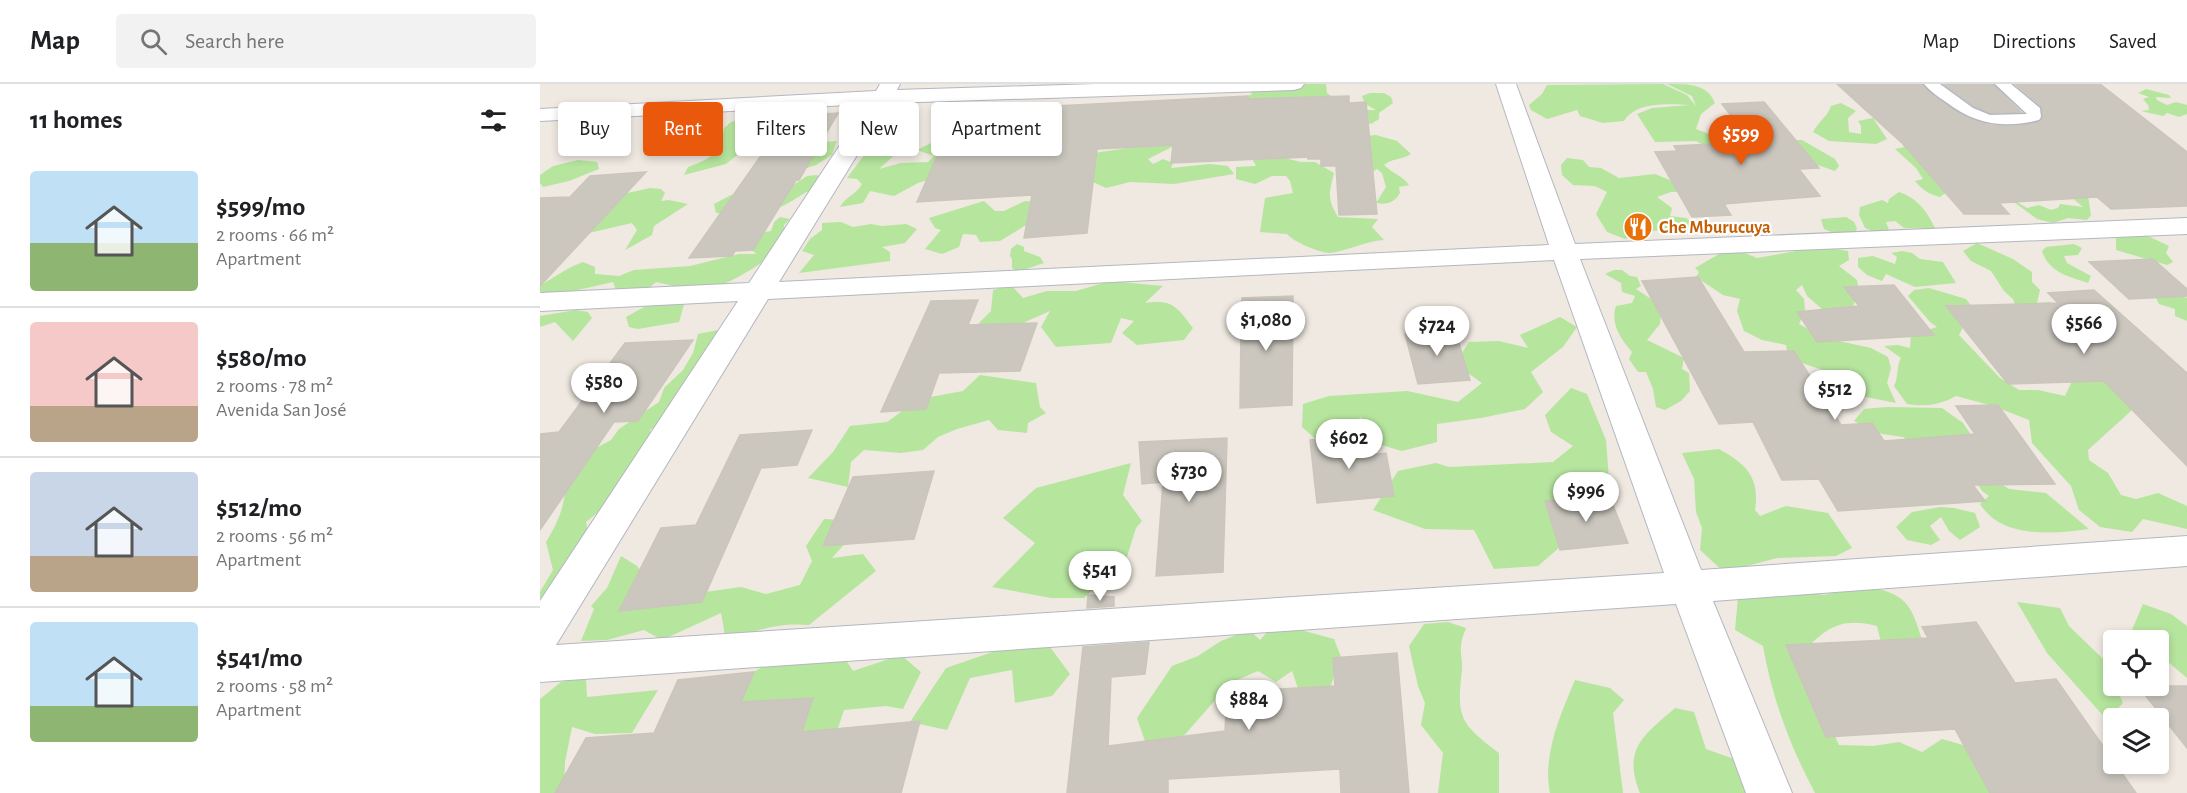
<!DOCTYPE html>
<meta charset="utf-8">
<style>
:root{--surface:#fff;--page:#f2f2f2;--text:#202124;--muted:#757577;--line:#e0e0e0;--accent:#ea580c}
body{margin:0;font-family:"Alegreya Sans",sans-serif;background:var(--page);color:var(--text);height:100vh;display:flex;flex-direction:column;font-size:22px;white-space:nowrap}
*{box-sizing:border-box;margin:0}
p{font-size:20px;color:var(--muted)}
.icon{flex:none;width:33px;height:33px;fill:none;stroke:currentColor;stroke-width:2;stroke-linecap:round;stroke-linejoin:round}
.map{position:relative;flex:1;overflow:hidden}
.sheet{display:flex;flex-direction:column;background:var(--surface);width:540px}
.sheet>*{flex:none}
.banner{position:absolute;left:18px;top:18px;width:570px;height:54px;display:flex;gap:12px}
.fabs{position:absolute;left:1563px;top:546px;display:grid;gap:12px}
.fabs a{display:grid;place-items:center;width:66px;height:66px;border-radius:6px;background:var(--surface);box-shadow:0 3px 9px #0003;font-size:30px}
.price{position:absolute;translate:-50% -51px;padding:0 14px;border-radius:21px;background:#fff;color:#222;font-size:20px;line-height:39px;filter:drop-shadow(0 2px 3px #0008)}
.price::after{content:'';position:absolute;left:50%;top:36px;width:18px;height:14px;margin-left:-9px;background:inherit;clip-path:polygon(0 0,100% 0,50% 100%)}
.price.on{background:var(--accent);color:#fff}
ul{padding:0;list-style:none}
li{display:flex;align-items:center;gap:18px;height:150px;padding:0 30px}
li+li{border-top:2px solid var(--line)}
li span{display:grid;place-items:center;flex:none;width:168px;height:120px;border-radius:6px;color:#555}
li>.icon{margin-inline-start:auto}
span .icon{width:72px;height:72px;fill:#fffc;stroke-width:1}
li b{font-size:26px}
h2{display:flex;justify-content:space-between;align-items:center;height:72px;padding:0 30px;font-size:26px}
.pill{padding:0 21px;border-radius:6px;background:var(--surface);box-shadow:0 3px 9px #0003;font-size:21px;line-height:54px}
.pill.on{background:var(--accent);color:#fff}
header{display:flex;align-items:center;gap:36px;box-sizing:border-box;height:84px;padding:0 30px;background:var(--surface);border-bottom:2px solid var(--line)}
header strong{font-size:28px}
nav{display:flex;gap:33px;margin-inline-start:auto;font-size:21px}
.search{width:420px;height:54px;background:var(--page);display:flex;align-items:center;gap:15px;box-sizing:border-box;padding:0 21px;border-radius:6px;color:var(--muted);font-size:22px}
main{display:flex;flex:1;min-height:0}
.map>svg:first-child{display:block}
</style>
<header>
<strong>Map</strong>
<div class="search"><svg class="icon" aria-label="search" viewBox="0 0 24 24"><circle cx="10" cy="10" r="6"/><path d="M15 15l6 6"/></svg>Search here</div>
<nav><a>Map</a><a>Directions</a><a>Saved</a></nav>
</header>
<main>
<section class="sheet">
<h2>11 homes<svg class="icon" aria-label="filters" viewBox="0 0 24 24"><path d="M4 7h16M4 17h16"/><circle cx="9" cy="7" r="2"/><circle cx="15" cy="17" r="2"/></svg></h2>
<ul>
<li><span style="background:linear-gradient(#bfe0f5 60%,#8fb573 0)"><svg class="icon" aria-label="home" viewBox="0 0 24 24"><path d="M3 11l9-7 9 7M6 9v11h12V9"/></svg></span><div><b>$599/mo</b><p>2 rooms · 66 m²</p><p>Apartment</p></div></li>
<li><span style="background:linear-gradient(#f6c9c9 70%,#b9a48a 0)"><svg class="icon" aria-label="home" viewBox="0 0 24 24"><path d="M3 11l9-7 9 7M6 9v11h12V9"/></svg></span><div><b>$580/mo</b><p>2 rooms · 78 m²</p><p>Avenida San José</p></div></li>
<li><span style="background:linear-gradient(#c9d6e8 70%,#b9a48a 0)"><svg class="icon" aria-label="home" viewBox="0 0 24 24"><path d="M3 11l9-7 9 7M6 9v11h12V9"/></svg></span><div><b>$512/mo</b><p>2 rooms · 56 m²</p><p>Apartment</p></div></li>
<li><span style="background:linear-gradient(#bfe0f5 70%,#8fb573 0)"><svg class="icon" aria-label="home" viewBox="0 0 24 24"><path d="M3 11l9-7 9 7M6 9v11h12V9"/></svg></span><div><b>$541/mo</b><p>2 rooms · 58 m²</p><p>Apartment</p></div></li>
</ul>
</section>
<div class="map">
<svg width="1647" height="709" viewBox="0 0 1647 709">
<rect width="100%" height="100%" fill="#efe9e1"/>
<path fill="#b6e59e" d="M 719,0 L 786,0 L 787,9 L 791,12 L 733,18 L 695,18 L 712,10 L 705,2 Z
M 1123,0 L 1147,11 L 1156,22 L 1152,12 L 1127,0 C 1151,0 1167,0 1175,19 L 1161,30 L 1156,45 L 1177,53 L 1194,63 L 1206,61 L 1212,58 L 1262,56 L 1295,75 L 1299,82 L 1295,87 L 1263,76 L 1184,72 L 1156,57 L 1115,58 L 1097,30 L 1112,24 L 1150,21 C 1130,20 1096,17 1084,37 L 1063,39 L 1040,32 L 1037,26 L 1007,35 L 991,26 L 989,21 L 1002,10 L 1007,1 Z
M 1606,5 L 1629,11 L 1631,14 L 1616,13 L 1617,16 L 1627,21 L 1636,18 L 1647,21 L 1647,30 L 1639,33 L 1627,29 L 1623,32 L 1601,27 L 1609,26 L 1608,21 L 1603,15 L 1609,13 L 1598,9 Z
M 830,9 L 844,9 L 851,13 L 853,19 L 839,29 L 839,35 L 831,40 L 824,38 L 826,26 L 836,26 L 825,20 L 822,12 Z
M 1301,19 L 1316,27 L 1308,34 L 1309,48 L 1321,50 L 1321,42 L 1318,37 L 1333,34 L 1347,55 L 1336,60 L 1289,57 L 1273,48 C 1278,38 1288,32 1291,22 Z
M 367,23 L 378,24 C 362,37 352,47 358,68 L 339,85 L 361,79 L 388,78 L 394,72 L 377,66 L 395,57 L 409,55 L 401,92 L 378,99 L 354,112 L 330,107 L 323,119 L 300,123 C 306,112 316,111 322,100 L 317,95 L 307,94 L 343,46 L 342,41 L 358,25 Z
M 211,32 L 221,35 L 231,45 L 215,52 L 201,68 L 186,80 L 144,91 L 148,83 C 171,75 180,69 184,44 L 191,38 Z
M 836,51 L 857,57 L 871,70 C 862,76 852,74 844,81 C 853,90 862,91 869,101 L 859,103 L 860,109 C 854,119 847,121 836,119 L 846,103 L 842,89 L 837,85 L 831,89 L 825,52 Z
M 1368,55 L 1407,108 L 1400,113 C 1388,110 1383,106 1375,97 L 1383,95 L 1376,84 L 1355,65 L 1364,63 L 1362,59 Z
M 297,57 L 292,71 L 276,81 L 257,87 L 272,59 Z
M 638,60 L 608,75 L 613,80 L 623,75 L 633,79 L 631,84 L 670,80 L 688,82 L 694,90 L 634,100 L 590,98 L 566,104 L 540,92 L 554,69 L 594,63 Z
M 707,65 L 761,78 L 775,78 L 794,89 C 789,109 787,115 798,133 L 838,135 L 832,143 L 844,156 C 825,157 808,167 789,169 C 780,169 752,157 747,150 L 720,148 L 725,114 L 753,109 L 750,97 L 746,92 L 732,92 L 715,100 L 696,95 L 696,83 L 716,82 Z
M 1027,74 L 1043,76 L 1049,83 L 1061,84 L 1079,94 L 1115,90 L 1142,101 L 1147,108 L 1131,108 L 1117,113 L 1132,124 L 1130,132 L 1146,134 L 1154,140 L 1146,145 L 1109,147 L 1085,155 L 1067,148 L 1056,130 L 1067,108 L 1055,102 L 1033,101 L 1022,91 L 1021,81 Z
M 38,76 L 57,78 L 59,85 L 29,97 L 3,103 L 0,99 L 0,91 L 13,82 Z
M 276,91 L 283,93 L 286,102 C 262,105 256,119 234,125 C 216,130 195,130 176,129 L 174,120 L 191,111 L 250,103 L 267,92 Z
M 110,104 L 121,105 L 125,109 L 121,117 L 129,116 L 148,120 L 114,142 L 112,151 L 85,166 L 97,146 L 92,139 L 36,152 L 83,110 Z
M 1359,108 C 1378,115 1386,126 1395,144 L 1364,144 L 1355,137 L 1346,138 L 1349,146 L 1340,150 L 1325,144 L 1319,131 L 1320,123 L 1342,116 L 1348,119 L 1349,115 Z
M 1460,108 L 1487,124 L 1499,121 L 1511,126 L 1518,124 L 1520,120 L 1543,123 L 1531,113 L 1548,112 L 1551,131 L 1547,136 L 1528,134 L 1513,139 L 1497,135 Z
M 444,117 L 455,127 L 464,127 L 485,117 L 503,118 L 499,133 L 460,157 L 440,158 L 436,151 L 423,150 L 419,163 L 402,170 L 385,165 L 401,146 L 395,144 L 389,134 Z
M 240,133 L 250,135 L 244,141 L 245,150 C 235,159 235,163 228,172 C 223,179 213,184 205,189 C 167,211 157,208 116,198 L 107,206 L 79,214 L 73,198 L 7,213 L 0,211 L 0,201 C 16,193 26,184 43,178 L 55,183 L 55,190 L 79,192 L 94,186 L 150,182 L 199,170 L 216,170 L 206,160 L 213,150 L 231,147 L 234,138 Z
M 1306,133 L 1314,138 L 1317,144 L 1314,151 L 1298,151 L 1284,145 L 1281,135 Z
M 301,138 L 313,143 L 331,140 L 342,142 L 366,140 L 377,145 L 365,159 L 342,163 L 350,168 L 350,177 L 259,189 L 274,171 L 262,167 L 270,155 L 282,146 L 282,139 Z
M 1592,149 L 1610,153 L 1629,162 L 1626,169 L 1633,178 L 1627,181 L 1576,166 L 1576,152 Z
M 1437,159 L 1473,175 L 1492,188 L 1492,198 L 1500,206 L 1497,219 L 1510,218 L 1538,234 L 1475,221 L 1473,215 L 1464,207 L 1451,187 L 1431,177 L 1423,167 Z
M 477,160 L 484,163 L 484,167 L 500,173 L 504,179 L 477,188 L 472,184 L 472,175 L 470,172 L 471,165 Z
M 1534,160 L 1542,164 L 1538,171 L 1524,172 L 1527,179 L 1551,192 L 1548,199 C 1527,192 1509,188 1502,167 L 1506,163 Z
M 1290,164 L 1308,167 L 1309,176 L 1299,182 L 1317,196 L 1319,208 L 1312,224 L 1283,226 L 1267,212 L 1262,201 L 1256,206 L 1264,215 L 1265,227 L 1259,240 L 1285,254 L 1331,264 L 1348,273 L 1351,284 L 1347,299 L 1356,319 L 1326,313 L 1302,304 L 1285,287 L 1248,274 L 1246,261 L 1222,256 L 1204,247 L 1197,227 L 1200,215 L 1183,211 L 1156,193 L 1159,188 L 1155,184 L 1186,166 L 1200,167 L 1217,174 L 1268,165 Z
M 1362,167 L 1372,169 L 1380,175 L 1403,178 L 1416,199 L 1375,203 L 1346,190 L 1342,197 L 1327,191 L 1318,183 L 1318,174 L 1333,172 L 1355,180 L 1357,173 L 1351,169 Z
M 1074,186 L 1082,186 L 1090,192 L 1097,193 L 1101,202 L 1096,205 L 1122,222 L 1120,240 L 1107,256 L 1144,274 L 1142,285 L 1149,289 L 1150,307 L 1141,317 L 1125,326 L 1116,323 L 1113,305 L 1106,288 L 1098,288 L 1089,275 L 1092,268 C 1081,255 1070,240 1076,222 L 1092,219 L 1095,212 L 1082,208 L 1081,199 L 1065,190 Z
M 570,197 L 623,202 L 605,219 C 633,215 637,223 653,244 L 644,256 L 597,261 L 582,249 L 594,237 L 581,234 L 571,259 L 516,263 L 501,243 L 510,227 L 474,243 L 432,246 L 451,227 L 453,206 L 471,201 L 483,214 L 507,207 L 536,207 Z
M 1389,204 L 1426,215 L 1433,224 L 1419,251 L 1460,294 L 1479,306 L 1498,306 L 1525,312 L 1534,293 L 1553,287 L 1597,309 L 1591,327 L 1548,366 L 1549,376 L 1568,389 L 1581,411 L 1596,415 L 1618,409 L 1647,422 L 1647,445 L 1603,435 L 1592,448 L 1560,443 L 1539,426 L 1531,402 L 1492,359 L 1489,336 L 1453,322 L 1416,312 C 1400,321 1385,323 1367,320 L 1354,302 C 1359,292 1356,283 1361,274 L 1344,262 L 1358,261 L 1370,264 L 1371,251 L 1397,243 L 1390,238 L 1368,212 L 1374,206 Z
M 1628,207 L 1647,214 L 1647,237 L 1635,232 L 1635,225 L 1619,220 L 1614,210 Z
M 127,215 L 145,217 L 139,238 L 98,245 L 89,243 L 86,233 L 106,222 Z
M 36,226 L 48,228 L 52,234 L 33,257 L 15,238 L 0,243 L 0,232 Z
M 1020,233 L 1037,243 L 1023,263 L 991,288 L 1003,308 L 985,325 L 941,334 L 897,340 L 897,358 L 862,367 L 838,360 L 821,333 L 786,364 L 762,343 L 763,320 L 789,312 L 867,307 L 918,318 L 942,299 L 915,280 L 929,258 L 959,257 L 988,264 L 980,251 Z
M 178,246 L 170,268 L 161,272 L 163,284 L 135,328 L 110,346 L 113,358 L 77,413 L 46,438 L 52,469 L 0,525 L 0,508 L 13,486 L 6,458 C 25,427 25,414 28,379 L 71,356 L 79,345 L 119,318 L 124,304 L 143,286 L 153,269 L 158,250 Z
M 440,291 L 496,299 L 500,323 L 506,329 L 488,339 L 487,349 L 458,346 L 449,336 L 417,345 L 398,353 L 383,366 L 361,369 L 324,366 L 311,378 L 308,403 L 268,394 L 293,368 L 310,342 L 347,338 L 379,315 L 423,307 Z
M 1031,304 L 1047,310 L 1066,356 L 1069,395 L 1023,415 L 1036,449 L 998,482 L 954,485 L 934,446 L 885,445 L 833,426 L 858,387 L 896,379 L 909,383 L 1013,378 L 1033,362 L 1011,348 L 1005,331 Z
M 1346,323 L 1402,324 L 1423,339 L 1438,361 L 1443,388 L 1469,405 L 1506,409 L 1549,445 C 1513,450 1462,455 1440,420 L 1449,412 L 1442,407 L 1432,391 L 1385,370 L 1363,353 L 1342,350 L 1314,337 L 1324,325 Z
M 1179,365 C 1206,380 1220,393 1215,426 L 1220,432 L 1246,422 L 1288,429 L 1312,464 L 1296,472 L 1237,474 L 1184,488 L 1160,466 L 1162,444 L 1156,428 L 1154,395 L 1142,369 Z
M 591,379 L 583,411 L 602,437 L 596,444 L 586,476 L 544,514 L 511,514 L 452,503 L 495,459 L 463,434 L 496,404 Z
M 1400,423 L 1414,424 L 1435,429 L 1440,443 L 1420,456 L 1409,447 L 1401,433 L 1390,442 L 1400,456 L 1391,461 L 1367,456 L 1356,443 L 1372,428 Z
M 284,435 L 325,437 L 292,474 L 323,470 L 336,487 L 269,541 C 238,538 214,547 186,557 L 181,529 L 122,556 L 104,546 L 67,556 L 41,557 L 54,525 L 51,522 L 67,504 L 81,472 L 97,482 L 118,507 L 136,512 L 201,503 L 226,510 L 260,501 L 272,477 L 266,462 Z
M 1321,502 C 1372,509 1371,523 1386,567 L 1346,579 L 1337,542 C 1298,532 1284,546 1258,573 L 1299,661 L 1333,662 L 1359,658 L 1382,668 L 1402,655 L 1437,665 L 1450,709 L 1275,709 C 1250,662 1232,614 1223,562 L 1195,546 L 1198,513 L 1248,505 L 1284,511 Z
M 1477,518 L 1520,524 L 1529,542 L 1563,575 L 1583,619 L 1567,636 L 1507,569 Z
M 1603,520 L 1631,530 L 1647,542 L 1647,594 L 1619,570 L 1618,556 L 1602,556 L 1591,548 Z
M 908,538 L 926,544 C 924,550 921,556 921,562 C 920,570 923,578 922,586 C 916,635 921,640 959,669 L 959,709 L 898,709 L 903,669 L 881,641 L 885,619 L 878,602 L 869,562 L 884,540 Z
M 735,539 L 794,555 L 801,573 L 786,615 L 766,627 L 752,587 L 736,598 L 718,587 L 690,599 L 628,670 L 608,666 L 597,634 L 632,582 L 658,572 L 681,557 L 709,546 L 720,556 Z
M 479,559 L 487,562 L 510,563 L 530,590 L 512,612 L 475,619 L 472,586 L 430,594 L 407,646 L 370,638 L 406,584 Z
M 361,571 L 381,588 L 363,625 L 346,622 L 304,626 L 294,656 L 256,674 L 192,626 L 214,588 L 238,573 L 304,573 L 313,587 Z
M 46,594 L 47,613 L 118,606 L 92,649 L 55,650 L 32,643 L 25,678 L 24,709 L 0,709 L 0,615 L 21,598 Z
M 1035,596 L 1070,604 L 1084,616 L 1073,629 L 1083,709 L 1010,709 C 1002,672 1021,629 1035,596 Z
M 1135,624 L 1154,628 L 1166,665 L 1194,675 L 1211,709 L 1100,709 C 1082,665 1104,651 1135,624 Z"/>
<path fill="#cbc7bf" stroke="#cbc5ba" stroke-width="1.5" d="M 1297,0 L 1382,0 L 1396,14 L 1427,33 L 1450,41 L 1474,42 L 1499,38 L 1503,33 L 1501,22 L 1475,0 L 1560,0 L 1647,68 L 1647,122 L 1571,125 L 1557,113 L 1459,119 L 1469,130 L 1424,130 L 1363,60 Z
M 1404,0 L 1453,0 L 1481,28 L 1450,29 L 1434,22 Z
M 708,12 L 708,15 L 809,12 L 809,19 L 826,18 L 837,130 L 799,131 L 796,82 L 781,82 L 781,75 L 768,75 L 768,73 L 631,79 L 633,61 L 557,65 L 547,149 L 484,154 L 492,111 L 377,118 L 417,27 Z
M 1224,18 L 1279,84 L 1259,85 L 1280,112 L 1184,120 L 1191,131 L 1152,133 L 1115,68 L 1137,67 L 1134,62 L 1211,58 L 1182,20 Z
M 298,29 L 259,96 L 256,96 L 213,166 L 195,167 L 192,172 L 149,174 L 220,73 L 226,72 L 252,32 Z
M 106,88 L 0,202 L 0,114 L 30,113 L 50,92 Z
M 1613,175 L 1647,205 L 1647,212 L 1589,215 L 1549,178 Z
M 1158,193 L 1204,268 L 1254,267 L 1301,341 L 1332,339 L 1344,357 L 1435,350 L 1416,322 L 1458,321 L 1515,400 L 1433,401 L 1445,417 L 1298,427 L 1279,395 L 1242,396 L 1213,338 L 1179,340 L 1102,197 Z
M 1354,201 L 1394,251 L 1277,258 L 1257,228 L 1319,222 L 1304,203 Z
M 1554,206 L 1647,289 L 1647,382 L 1564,297 L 1468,300 L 1406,222 L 1518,219 L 1508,209 Z
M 753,212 L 752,321 L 700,324 L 701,246 L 699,246 L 702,214 Z
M 438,216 L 428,241 L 497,239 L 480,287 L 399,289 L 386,325 L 341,328 L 391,217 Z
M 915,246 L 930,296 L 878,300 L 865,250 Z
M 153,256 L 98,337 L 74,338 L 0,446 L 0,350 L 19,348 L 85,259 Z
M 272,346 L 257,381 L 221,384 L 162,518 L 79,527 L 121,444 L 156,441 L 200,351 Z
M 826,351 L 830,371 L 846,369 L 854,412 L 777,419 L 770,356 Z
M 687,354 L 683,488 L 616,492 L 623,398 L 602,400 L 599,358 Z
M 394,387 L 374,455 L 283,462 L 313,393 Z
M 1069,411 L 1088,459 L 1020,466 L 1005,417 Z
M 548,511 L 574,513 L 574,522 L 547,524 Z
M 1436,538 L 1475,599 L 1516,595 L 1596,709 L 1450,709 L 1415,645 L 1286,653 L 1246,561 L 1388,554 L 1382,543 Z
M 609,558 L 605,590 L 571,593 L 568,662 L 685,647 L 687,608 L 795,602 L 793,574 L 857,569 L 869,709 L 801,709 L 800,685 L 628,695 L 628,709 L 527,709 L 543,563 Z
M 214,588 L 201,618 L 273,614 L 262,648 L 380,637 L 361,709 L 15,709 L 46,654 L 114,649 L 138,596 Z
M 1598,602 L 1647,602 L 1647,664 Z"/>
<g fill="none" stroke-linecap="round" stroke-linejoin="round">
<g stroke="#b4b7c1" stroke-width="3">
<path id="lane" d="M 1384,0 L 1400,0 L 1433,24 L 1450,31 L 1487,30 L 1455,0 L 1471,0 L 1500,24 L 1501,33 L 1499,36 C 1464,45 1434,40 1406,18 C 1398,13 1390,7 1384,0 Z"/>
</g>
<g stroke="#b4b7c1" stroke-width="2">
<path id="street" d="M 340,0 L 360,0 L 357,6 L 556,0 L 764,0 L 761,4 L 754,6 L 349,19 L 239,198 L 1009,161 L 956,0 L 976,0 L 1035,160 L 1647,134 L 1647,150 L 1040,175 L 1161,486 L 1647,452 L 1647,482 L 1173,517 L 1252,709 L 1206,709 L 1136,520 L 0,598 L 0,517 L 198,217 L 0,227 L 0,209 L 209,199 L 327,20 L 0,37 L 0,25 L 336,7 ZM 1014,176 L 1124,489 L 16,561 L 228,215 Z"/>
</g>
<use href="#lane" fill="#fff" fill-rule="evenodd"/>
<use href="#street" fill="#fff" fill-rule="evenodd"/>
</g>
<defs>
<g id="restaurant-disc" transform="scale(1.5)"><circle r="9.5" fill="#e8710a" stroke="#fff"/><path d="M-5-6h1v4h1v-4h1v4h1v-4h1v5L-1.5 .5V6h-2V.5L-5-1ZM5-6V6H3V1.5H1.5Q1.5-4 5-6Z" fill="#fff"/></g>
</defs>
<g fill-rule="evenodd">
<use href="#restaurant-disc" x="1098" y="143"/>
</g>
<g text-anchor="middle" stroke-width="4.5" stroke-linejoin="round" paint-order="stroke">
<g font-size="18" font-weight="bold" fill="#c56008" stroke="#fff" text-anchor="start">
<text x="1119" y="149">Che Mburucuya</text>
</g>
</g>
</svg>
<div class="fabs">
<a><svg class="icon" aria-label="locate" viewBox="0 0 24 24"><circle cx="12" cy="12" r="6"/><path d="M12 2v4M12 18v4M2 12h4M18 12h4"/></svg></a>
<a><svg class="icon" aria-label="layers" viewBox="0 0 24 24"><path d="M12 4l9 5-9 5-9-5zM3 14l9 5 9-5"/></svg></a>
</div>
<b class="price on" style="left:1201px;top:82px">$599</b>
<b class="price" style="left:726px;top:268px">$1,080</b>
<b class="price" style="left:1544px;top:271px">$566</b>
<b class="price" style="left:897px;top:273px">$724</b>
<b class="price" style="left:64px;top:330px">$580</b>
<b class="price" style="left:1295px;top:337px">$512</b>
<b class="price" style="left:809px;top:386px">$602</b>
<b class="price" style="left:649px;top:419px">$730</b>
<b class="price" style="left:1046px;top:439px">$996</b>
<b class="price" style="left:560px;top:518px">$541</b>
<b class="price" style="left:709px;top:647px">$884</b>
<div class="banner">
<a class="pill">Buy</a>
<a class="pill on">Rent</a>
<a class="pill">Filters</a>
<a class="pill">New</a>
<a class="pill">Apartment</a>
</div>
</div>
</main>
